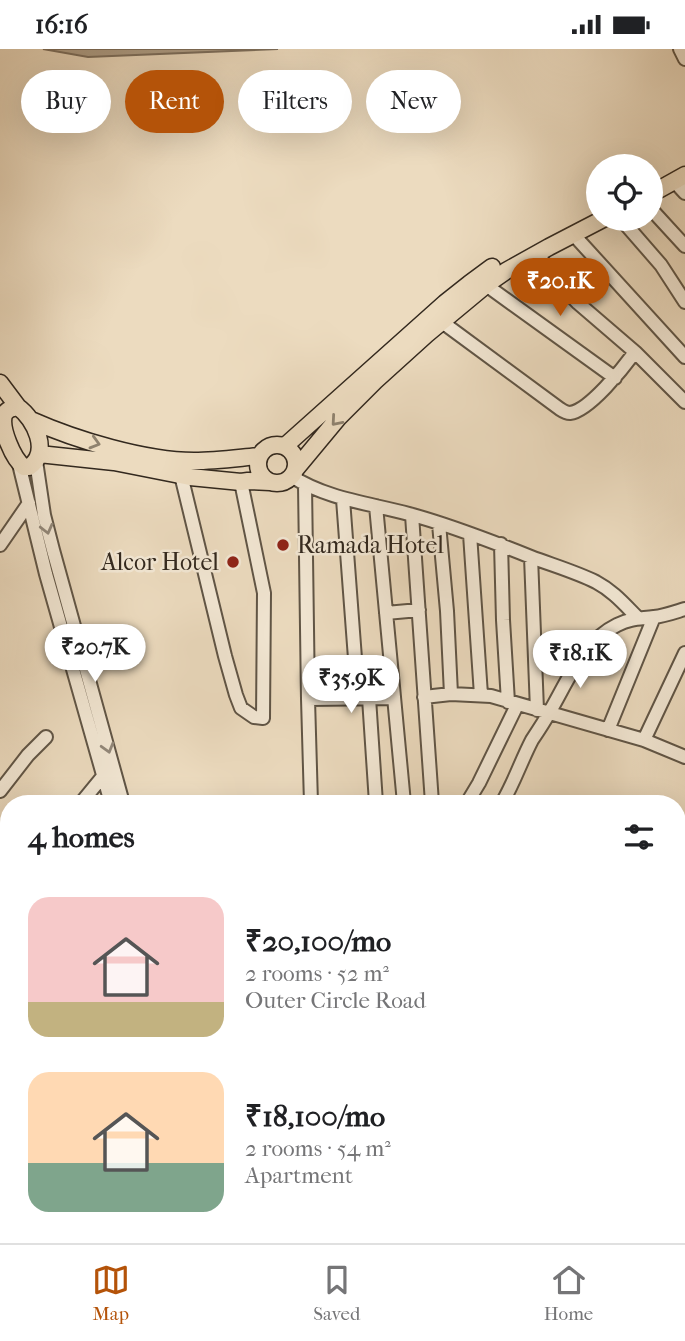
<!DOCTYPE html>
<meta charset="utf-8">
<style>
:root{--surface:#fff;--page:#f6f6f6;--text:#202124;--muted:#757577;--line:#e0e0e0;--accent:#b45309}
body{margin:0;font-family:"IM FELL French Canon",serif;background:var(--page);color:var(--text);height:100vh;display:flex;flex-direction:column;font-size:26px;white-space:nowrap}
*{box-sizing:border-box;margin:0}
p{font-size:23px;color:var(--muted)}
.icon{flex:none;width:38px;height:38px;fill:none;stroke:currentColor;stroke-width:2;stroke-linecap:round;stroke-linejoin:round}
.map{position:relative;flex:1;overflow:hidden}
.side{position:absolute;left:0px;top:746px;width:686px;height:450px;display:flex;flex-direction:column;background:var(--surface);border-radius:28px 28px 0 0;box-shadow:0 7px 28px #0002}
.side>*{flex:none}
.guide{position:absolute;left:21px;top:21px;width:644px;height:63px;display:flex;gap:14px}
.tools{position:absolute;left:586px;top:105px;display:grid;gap:14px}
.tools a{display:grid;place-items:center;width:77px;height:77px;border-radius:50%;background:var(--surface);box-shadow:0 7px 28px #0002;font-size:35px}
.price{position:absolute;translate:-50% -60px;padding:0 16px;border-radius:24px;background:#fff;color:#222;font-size:23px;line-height:46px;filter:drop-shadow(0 2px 4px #0008)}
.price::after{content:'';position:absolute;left:50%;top:42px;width:21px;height:16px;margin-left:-10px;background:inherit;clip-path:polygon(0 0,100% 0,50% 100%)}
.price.on{background:var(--accent);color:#fff}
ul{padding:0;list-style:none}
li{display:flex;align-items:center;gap:21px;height:175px;padding:0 28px}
li span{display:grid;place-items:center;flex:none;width:196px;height:140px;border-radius:21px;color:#555}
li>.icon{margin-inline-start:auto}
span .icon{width:84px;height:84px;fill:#fffc;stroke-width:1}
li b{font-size:30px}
h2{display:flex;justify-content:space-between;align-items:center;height:84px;padding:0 28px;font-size:30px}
.tag{padding:0 24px;border-radius:32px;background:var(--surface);box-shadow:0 7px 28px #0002;font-size:24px;line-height:63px}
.tag.on{background:var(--accent);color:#fff}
.status{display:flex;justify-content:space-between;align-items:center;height:49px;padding:0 35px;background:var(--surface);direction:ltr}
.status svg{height:19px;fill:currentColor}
.dock{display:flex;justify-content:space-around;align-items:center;height:98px;border-top:2px solid var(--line);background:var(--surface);font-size:19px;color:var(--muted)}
.dock a{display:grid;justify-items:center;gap:4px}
.dock .on{color:var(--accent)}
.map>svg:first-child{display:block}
</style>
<div class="status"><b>16:16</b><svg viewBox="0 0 49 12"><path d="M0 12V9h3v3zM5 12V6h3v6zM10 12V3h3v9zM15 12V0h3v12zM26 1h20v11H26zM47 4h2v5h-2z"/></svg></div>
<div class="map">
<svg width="685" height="1194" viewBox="0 0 685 1194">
<rect width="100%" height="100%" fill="#ecdbbf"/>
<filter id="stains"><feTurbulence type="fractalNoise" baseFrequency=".00286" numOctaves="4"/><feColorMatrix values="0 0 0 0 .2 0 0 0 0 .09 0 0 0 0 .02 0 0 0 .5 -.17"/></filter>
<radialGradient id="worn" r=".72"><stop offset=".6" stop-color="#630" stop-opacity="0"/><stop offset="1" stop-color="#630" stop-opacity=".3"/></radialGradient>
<path fill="#ad9e88" stroke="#7c6f5e" stroke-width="2" d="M 43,0 L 278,0 L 88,8 Z"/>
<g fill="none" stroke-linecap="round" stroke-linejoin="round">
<g stroke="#605546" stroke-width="16">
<path id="minor" d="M 680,0 L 685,10
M 674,132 L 685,144
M 651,160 L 685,197
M 621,170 L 661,216 L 685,253
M 573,185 L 685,308
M 537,204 L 557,232 L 578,254 L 635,303 L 685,353
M 486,236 L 615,329
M 442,273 L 560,360 C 563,362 567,364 570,364 C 589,362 624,318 635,303
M 36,412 L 44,466 L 53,501 L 123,754
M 19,415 L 46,525 L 111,754
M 181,426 L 225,607 L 236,646 L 241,659 L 254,668 L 263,669 L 264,544 L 241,433
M 291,427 C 327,450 368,454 409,465 C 450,476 491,492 531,508 C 552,516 576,523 596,533 C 613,542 624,555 637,568
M 305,436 L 308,650 L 311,754
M 343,450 L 358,649
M 376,457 L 404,754
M 412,466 L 432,754
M 439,475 L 447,562 L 451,645
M 470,485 L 481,646
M 501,495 L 503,571 L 508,653
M 0,496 L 29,454
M 531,508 L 537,661
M 386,564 L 419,561
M 424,648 L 451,645 L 491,647 L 644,691 L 685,708
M 369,649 L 376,754
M 308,650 L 394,649
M 608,681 L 654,568
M 644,691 L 685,604
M 0,742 L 28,706 L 46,688
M 81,754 L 104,726
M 467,754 L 479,734 L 517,656
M 502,754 C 514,734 521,712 532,691 C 538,682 544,673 549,664 C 568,632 582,593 617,576 C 631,569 639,570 654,568 C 664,567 675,563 685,560
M 0,862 L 9,850
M 677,1004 L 685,1006
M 677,1063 L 685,1065
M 677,1116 L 685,1118
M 0,1165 L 9,1160
M 105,1186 L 106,1194
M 115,1186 L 115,1194
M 327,1186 L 335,1194
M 428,1186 L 439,1194
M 0,1190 L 5,1194
M 282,1194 L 282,1186
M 347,1194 L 353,1186
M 465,1194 L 471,1186
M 596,1194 L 601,1186"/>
</g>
<g stroke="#32281e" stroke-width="19">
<path id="major" d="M 651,145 L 685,126
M 0,334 L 18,358
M 18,358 C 35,370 51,404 29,418 L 24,418 C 13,410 0,379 4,366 C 7,360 12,359 18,358 Z
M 31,371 C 76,391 145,412 194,412 C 216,412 237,409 259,407
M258 415a19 19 0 1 1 38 0a19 19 0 1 1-38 0Z
M 285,397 L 445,254 L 469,235 L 492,218
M 39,405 L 114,413 L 190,428 L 241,433 L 248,432 L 270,433
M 295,421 L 339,368 L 375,332 L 427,285 L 486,236 L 506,222 L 549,198 L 603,170"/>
</g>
<use href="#minor" stroke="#f3e8d5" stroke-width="12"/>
<use href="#major" stroke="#ecdbbf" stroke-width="16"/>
</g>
<defs><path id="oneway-chevron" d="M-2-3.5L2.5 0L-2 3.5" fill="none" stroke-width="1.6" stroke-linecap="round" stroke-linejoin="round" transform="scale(1.75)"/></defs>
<g stroke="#8f826e">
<use href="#oneway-chevron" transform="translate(336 372) rotate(131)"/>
<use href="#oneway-chevron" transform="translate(95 394) rotate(16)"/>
</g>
<g stroke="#92887a">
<use href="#oneway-chevron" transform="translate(47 480) rotate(76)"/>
<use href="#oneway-chevron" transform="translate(108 699) rotate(74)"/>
</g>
<g fill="#8f2418" stroke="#f3e8d5" stroke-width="2.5">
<circle cx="283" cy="496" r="7"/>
<circle cx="233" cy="513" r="7"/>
</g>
<g text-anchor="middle" stroke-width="5" stroke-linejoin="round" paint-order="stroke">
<g font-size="24" fill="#32281e" stroke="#f3e8d5" text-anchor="start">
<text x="297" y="504">Ramada Hotel</text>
<text x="219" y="521" text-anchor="end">Alcor Hotel</text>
</g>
</g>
<rect width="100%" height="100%" filter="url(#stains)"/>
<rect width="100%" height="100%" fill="url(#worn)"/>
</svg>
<div class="tools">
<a><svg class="icon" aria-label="locate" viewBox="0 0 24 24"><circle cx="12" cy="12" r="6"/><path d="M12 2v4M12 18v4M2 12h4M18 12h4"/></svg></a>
</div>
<b class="price on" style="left:560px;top:269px">₹20.1K</b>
<b class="price" style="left:95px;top:635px">₹20.7K</b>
<b class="price" style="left:580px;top:641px">₹18.1K</b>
<b class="price" style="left:351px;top:666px">₹35.9K</b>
<div class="guide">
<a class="tag">Buy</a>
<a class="tag on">Rent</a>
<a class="tag">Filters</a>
<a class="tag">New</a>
</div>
<section class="side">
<h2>4 homes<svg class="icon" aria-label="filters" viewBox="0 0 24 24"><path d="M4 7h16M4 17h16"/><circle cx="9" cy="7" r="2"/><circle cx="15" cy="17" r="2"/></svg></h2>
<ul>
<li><span style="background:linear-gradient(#f6c9c9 75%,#c2b280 0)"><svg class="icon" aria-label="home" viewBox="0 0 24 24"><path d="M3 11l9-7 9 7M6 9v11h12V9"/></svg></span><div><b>₹20,100/mo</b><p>2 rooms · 52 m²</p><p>Outer Circle Road</p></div></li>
<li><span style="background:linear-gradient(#ffd9b3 65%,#7fa58c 0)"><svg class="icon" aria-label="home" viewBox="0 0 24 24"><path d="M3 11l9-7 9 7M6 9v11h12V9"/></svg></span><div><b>₹18,100/mo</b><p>2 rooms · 54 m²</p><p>Apartment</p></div></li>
</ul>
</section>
</div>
<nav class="dock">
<a class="on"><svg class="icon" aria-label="map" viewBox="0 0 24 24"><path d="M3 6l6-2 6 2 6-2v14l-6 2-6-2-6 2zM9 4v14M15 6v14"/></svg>Map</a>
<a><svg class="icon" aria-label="saved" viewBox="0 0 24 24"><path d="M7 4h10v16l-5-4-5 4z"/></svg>Saved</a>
<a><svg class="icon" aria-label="home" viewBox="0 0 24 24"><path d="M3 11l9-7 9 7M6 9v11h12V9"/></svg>Home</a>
</nav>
